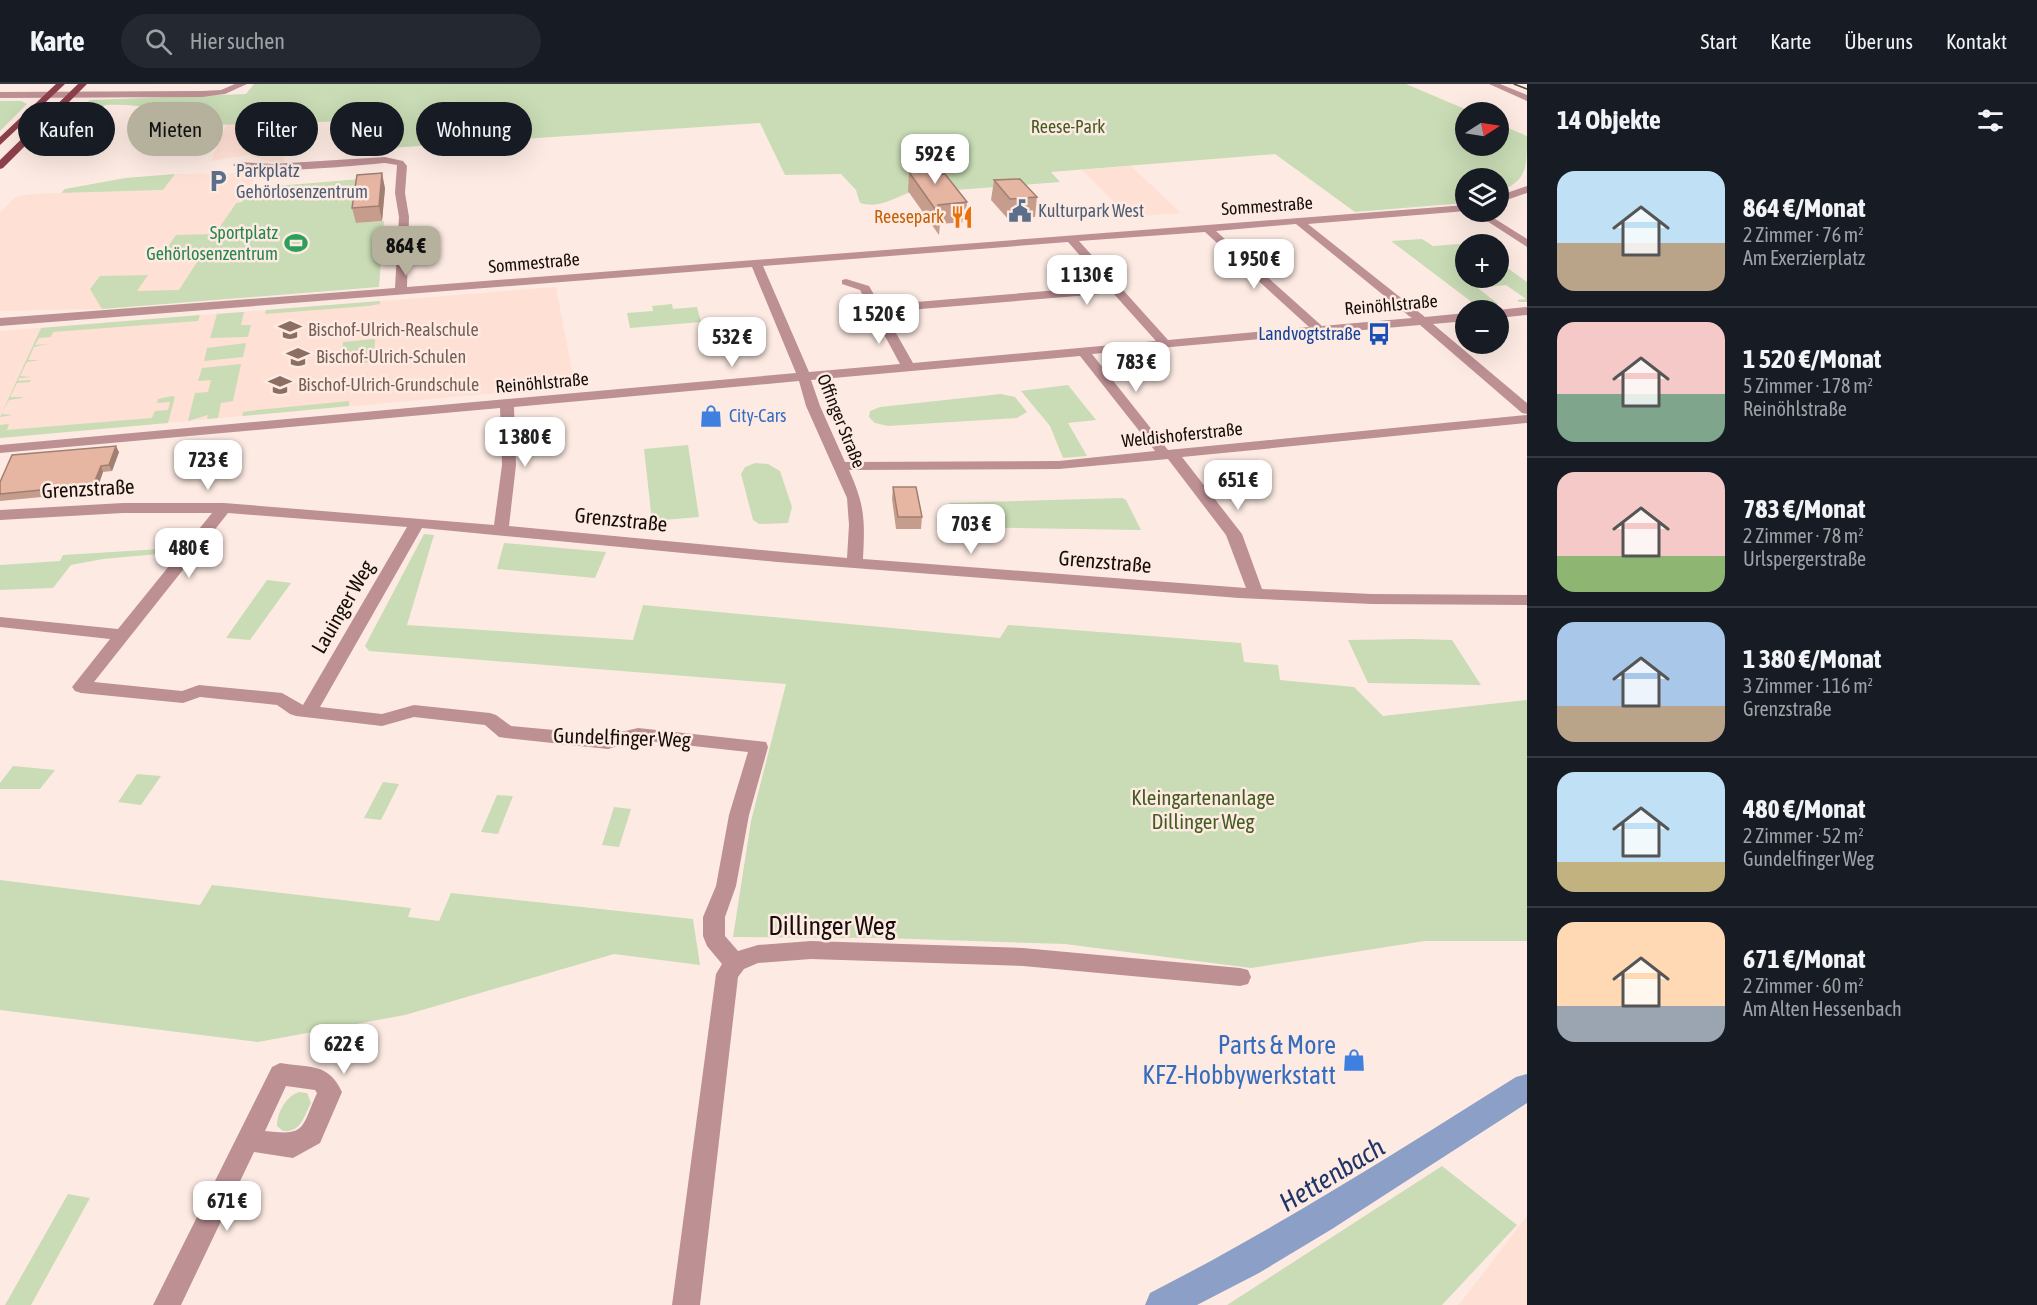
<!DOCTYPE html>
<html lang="de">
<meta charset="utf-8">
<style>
:root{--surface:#171b24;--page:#242831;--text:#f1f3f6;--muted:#9ea1a6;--line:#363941;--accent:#b6b19c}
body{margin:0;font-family:"Asap Condensed",sans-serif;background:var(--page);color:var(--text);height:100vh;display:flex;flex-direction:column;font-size:22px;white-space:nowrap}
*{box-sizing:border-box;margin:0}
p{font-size:20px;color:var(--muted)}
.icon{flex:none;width:33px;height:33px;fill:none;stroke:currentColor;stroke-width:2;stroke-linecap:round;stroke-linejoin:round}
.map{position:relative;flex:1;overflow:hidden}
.panel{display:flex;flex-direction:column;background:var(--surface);width:510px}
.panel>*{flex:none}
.top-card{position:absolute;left:18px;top:18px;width:570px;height:54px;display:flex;gap:12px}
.needle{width:39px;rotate:78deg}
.fabs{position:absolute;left:1455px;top:18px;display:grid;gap:12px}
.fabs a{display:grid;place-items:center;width:54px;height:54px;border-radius:50%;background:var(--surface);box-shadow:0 6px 24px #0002;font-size:30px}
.price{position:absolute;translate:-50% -51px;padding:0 14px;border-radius:12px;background:#fff;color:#222;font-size:20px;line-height:39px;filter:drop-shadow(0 2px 3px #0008)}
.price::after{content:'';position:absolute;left:50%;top:36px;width:18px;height:14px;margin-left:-9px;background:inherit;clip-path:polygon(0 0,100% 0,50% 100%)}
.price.on{background:var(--accent);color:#111}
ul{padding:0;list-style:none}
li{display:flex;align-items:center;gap:18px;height:150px;padding:0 30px}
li+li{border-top:2px solid var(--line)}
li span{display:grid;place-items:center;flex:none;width:168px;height:120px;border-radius:18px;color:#555}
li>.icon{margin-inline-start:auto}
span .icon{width:72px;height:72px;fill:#fffc;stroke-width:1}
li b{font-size:26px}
h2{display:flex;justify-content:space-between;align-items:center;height:72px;padding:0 30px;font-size:26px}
.pill{padding:0 21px;border-radius:27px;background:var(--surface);box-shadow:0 6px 24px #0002;font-size:21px;line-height:54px}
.pill.on{background:var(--accent);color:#111}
header{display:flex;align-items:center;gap:36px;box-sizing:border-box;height:84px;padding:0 30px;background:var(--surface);border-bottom:2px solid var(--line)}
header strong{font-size:28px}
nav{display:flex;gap:33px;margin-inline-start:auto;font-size:21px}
.search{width:420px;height:54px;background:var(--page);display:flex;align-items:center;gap:15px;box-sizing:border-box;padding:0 21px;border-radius:33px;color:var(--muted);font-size:22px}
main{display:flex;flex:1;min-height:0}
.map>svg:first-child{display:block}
</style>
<header>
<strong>Karte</strong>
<div class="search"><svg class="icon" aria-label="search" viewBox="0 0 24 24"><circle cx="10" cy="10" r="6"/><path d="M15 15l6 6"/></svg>Hier suchen</div>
<nav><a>Start</a><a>Karte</a><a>Über uns</a><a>Kontakt</a></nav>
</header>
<main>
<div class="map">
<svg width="1527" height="1221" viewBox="0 0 1527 1221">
<rect width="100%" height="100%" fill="#fdebe3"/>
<path fill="#ffe0d4" d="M 294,38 L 283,78 L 272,78 L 248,71 L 211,77 L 227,40 Z
M 1131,82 L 1181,129 L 1129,133 L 1082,86 Z
M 258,89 L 241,118 L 235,119 L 174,219 L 97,225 L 0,227 L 0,129 L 15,113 L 31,110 L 163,106 L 175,90 Z
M 556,203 L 575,302 L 0,354 L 0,247 Z
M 1527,1132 L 1527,1221 L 1457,1221 L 1461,1218 Z"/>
<path fill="#c9dcb5" d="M 254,0 L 1406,0 L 1472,28 L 1466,28 L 1466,62 L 1498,62 L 1499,40 L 1527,52 C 1527,85 1527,96 1499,108 L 1498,94 L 1466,94 L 1465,119 L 1355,128 L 1275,70 L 1051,88 L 1060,98 L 943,107 L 938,105 C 928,107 913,106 903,111 C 889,117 877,124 860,119 L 856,106 L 841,90 L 785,91 L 760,39 L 390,64 L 393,36 L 211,41 L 214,32 C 177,29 142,19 105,21 L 54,72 L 33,64 L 72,25 L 84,21 L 90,16 L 246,10 Z
M 0,17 L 21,17 L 27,20 L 0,47 Z
M 175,90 L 163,106 L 61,109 L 65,105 L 125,94 Z
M 361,95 L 356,139 L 384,137 L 379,203 L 102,225 L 90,205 L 100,192 L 148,191 L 137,207 L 179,206 L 203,169 L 163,170 L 176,151 L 215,150 L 236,119 L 242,118 L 251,104 Z
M 1422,155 L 1433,162 L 1471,159 L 1474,160 L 1466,160 L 1466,194 L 1498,194 L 1499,178 L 1527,198 L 1527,218 L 1519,218 L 1517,216 L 1526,215 L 1506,201 L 1478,204 L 1498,220 L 1477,222 L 1391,157 Z
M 380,217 L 380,220 L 368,222 L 265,230 L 266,226 Z
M 672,220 L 673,225 L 697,223 L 701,238 L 630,244 L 627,229 L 653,227 L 652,222 Z
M 244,228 L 241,241 L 251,241 L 248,253 L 210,254 L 217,230 Z
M 200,231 L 198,237 L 53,248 L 51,253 L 39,254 L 35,261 L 48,260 L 34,263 L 28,276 L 40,276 L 27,278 L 20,292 L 32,293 L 19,294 L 18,297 L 31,296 L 30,298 L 17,299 L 10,313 L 23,313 L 22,314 L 9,316 L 1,330 L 13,331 L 0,333 L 41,244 Z
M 375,255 L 374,278 L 341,281 L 343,258 Z
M 246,259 L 243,273 L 204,277 L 207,264 Z
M 241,280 L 233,317 L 221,319 L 218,334 L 207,335 L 208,331 L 188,337 L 195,309 L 208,308 L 211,296 L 198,297 L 202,284 Z
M 1068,301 L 1096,336 L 1068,339 L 1087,372 L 1063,374 L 1050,342 L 1021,307 Z
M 1001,310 L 1015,313 L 1027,328 L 1017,334 L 888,342 L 875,339 L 869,333 L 870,327 L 880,323 Z
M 172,312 L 175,313 L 168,339 L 0,354 L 0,341 L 9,340 L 7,346 L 152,334 L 155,327 L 168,326 L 170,318 L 157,319 L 158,315 Z
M 349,317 L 349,322 L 242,332 L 243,328 L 257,326 Z
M 688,361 L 699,433 L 652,437 L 644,365 Z
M 755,379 L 768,380 L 780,387 L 792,423 L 788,439 L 759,440 L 753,436 L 741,390 L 745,383 Z
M 1122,414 L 1126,416 L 1141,446 L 957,443 L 943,439 L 937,431 L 940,423 L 951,419 Z
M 424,450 L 434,451 L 407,541 L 633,556 L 643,521 L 1000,554 L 1008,541 L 1241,559 L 1244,578 L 1278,581 L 1280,596 L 1354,603 L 1383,632 L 1527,616 L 1527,857 L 1425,857 L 1251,884 L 1065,860 L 884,854 L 733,853 L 751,737 L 786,600 L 369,567 L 365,562 Z
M 504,459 L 606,468 L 595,494 L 497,485 Z
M 161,465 L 158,470 L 103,475 L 71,481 L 53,504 L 0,506 L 0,481 L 60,477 L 63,471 Z
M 267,496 L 291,499 L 250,556 L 226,554 Z
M 1413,555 L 1452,556 L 1481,601 L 1368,599 L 1348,556 Z
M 13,682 L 55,686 L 40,705 L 0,705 L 0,699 Z
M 137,690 L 161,692 L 141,721 L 118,718 Z
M 383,698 L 399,700 L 381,736 L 364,734 Z
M 497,711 L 513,712 L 498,750 L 481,748 Z
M 614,723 L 631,725 L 619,763 L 602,761 Z
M 0,796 L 200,821 L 212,801 L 411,824 L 408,833 L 439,837 L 451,809 L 693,835 L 700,881 L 614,870 L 405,931 L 258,958 L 0,926 Z
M 299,1008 L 307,1009 L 311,1019 C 304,1032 301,1049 283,1047 L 277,1042 C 277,1029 286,1012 299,1008 Z
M 1442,1082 L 1517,1141 L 1442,1221 L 1227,1221 Z
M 68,1110 L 90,1114 L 31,1221 L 5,1221 Z"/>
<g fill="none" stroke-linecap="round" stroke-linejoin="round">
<path fill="#8c9fc6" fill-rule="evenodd" d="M 1527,990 L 1527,1019 L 1332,1145 L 1259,1189 L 1197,1221 L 1145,1221 L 1150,1209 C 1277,1144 1395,1069 1516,993 Z"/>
<path fill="#bd9094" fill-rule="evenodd" d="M 235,0 L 247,0 L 225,10 L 202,13 L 0,14 L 0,8 L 202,7 L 221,6 Z
M 1489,0 L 1500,0 L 1527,11 L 1527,17 Z
M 385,73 L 403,77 L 407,82 L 405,109 L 409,133 L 407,203 L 1466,121 L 1466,127 L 1308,140 L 1425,233 L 1466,229 L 1466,237 L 1433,240 L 1527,319 L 1527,330 L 1522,329 L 1420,241 L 1092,270 L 1168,366 L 1527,331 L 1527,339 L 1182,373 L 1242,450 L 1262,505 L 1372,510 L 1527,511 L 1527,521 L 1372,520 L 1239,514 L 777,478 L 422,444 L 320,623 L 382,630 L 414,621 L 490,629 L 496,631 L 511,642 L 608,651 L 638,644 L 766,658 L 768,663 L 749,731 L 736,802 L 725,833 L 725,852 L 738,867 L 758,861 L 811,857 L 1023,864 L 1240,884 L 1248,886 L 1251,893 L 1248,900 L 1240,902 L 1023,882 L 811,875 L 758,879 L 744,885 L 738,893 L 700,1221 L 672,1221 L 716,890 L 722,880 L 707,862 L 703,852 L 703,833 L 716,802 L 729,731 L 748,668 L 638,656 L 608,665 L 506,654 L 499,653 L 485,641 L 414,633 L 382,642 L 296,632 L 290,630 L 277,621 L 200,613 L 183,619 L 81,609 L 75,607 L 72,603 L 110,555 L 0,543 L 0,533 L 118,545 L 212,429 L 123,429 L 0,436 L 0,426 L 123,419 L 224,419 L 494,441 L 502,381 L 500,324 L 0,369 L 0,361 L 796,289 L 752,183 L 0,242 L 0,234 L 395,204 L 399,133 L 395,109 L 397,81 L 385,79 C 359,81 249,93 233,81 L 238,78 L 272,80 ZM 1296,140 L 1409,232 L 1412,234 L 1322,242 L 1216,147 ZM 1205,148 L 1309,243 L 1168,256 L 1079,157 ZM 1068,158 L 1107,202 L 880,221 L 869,202 L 846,195 L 842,196 L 842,200 L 860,206 L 900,280 L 809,288 L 763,182 ZM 1113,209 L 1156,257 L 913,279 L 884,228 ZM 1080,272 L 1155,367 L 1059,377 L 845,378 L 820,322 L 811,296 ZM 799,297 L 806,322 L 847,414 L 849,441 L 847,474 L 509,442 L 516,381 L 514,323 ZM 1168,375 L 1226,451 L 1246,504 L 863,475 C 865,436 865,422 849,386 L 1059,385 ZM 228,429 L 407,443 L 303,621 L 282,609 L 199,601 L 182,607 L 94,598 Z
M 1527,102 L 1527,109 L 1498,119 L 1498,112 Z
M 1473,128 L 1484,128 L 1527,155 L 1527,163 Z
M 1527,223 L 1527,231 L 1498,234 L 1497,226 Z
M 280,979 C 309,984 328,978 342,1008 L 320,1059 L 293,1074 L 254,1068 L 181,1221 L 153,1221 L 272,983 ZM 286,1002 L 315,1006 L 317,1009 C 301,1045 306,1052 265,1047 Z"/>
<path fill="#8c404a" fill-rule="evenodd" d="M 56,0 L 65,0 L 0,61 L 0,53 Z
M 78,0 L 87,0 L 3,84 L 0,85 L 0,76 Z"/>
<path stroke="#534742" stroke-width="1.5" d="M 1514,0 L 1527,5"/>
</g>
<path fill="#c69d8c" d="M 909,88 L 967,118 L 965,138 L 940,140 L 939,151 L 908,107 Z
M 994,96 L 1037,113 L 1035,133 L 1008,135 L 991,116 Z
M 385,104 L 382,137 L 356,139 L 352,124 Z
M 119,368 L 112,387 L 103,388 L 97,405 L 86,406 L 84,409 L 0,417 L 0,398 Z
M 893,403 L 922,433 L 921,445 L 896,445 L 892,415 Z"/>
<path fill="#a17f72" d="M 382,89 L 385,104 L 382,137 L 379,122 Z
M 116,362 L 119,368 L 112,387 L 109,381 Z
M 101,382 L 103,388 L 97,405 L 94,399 Z
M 83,400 L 86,406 L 84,409 L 82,402 Z"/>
<path fill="#e6b6a3" stroke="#a17f72" stroke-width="1.5" d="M 913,74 L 928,74 L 932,91 L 945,90 L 967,118 L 938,121 L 940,132 L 909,88 Z
M 382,89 L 379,122 L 352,124 L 357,91 Z
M 1020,95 L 1037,113 L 1010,115 L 994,96 Z
M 116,362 L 109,381 L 101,382 L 94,399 L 83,400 L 82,402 L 0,410 L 0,398 L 12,371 Z
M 893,403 L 916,403 L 922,433 L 898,433 Z"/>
<defs>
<g id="parking-bare" transform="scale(1.8)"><path d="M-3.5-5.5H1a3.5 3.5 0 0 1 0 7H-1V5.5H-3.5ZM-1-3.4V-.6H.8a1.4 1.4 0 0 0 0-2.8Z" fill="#5c6f8a" stroke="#fdebe3" stroke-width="2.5" paint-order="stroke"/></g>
<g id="civic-bare" transform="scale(1.8)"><path d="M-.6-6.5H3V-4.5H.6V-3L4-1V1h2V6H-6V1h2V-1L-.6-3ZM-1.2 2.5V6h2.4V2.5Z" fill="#5c6f8a" stroke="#fdebe3" stroke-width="2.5" paint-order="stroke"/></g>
<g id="restaurant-bare" transform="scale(1.8)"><path d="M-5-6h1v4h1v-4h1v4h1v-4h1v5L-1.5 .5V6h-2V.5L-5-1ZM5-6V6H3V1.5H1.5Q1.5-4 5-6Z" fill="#e8710a" stroke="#fdebe3" stroke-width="2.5" paint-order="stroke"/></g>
<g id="stadium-bare" transform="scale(1.8)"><path d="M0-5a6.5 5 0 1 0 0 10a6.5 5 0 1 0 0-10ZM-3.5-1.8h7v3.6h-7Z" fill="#2e9e5b" stroke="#fdebe3" stroke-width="2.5" paint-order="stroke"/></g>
<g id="school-bare" transform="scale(1.8)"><path d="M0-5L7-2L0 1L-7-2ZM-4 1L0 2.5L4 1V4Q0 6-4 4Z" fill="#8d6e63" stroke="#fdebe3" stroke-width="2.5" paint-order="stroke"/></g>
<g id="bus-bare" transform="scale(1.8)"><path d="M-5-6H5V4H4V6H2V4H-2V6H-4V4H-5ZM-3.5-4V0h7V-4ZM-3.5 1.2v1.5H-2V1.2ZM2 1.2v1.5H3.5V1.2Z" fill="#1a4fb4" stroke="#fdebe3" stroke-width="2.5" paint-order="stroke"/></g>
<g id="shop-bare" transform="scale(1.8)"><path d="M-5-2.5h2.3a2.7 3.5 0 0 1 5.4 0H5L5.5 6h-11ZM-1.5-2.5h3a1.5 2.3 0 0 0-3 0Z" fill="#3f7fe0" stroke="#fdebe3" stroke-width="2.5" paint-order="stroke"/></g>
</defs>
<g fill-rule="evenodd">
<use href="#parking-bare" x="218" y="97"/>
<use href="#civic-bare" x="1020" y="127"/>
<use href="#restaurant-bare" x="962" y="133"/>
<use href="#stadium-bare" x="296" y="159"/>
<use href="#school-bare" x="290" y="246"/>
<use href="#bus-bare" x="1379" y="250"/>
<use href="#school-bare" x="298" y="273"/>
<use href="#school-bare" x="280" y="301"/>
<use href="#shop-bare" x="711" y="332"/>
<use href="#shop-bare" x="1354" y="976"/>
</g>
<g text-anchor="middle" stroke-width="5" stroke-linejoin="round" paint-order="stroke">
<g font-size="18" fill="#435c20" stroke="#fdebe3">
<text x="1068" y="49">Reese-Park</text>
</g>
<g font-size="18" fill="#4e5e75" stroke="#fdebe3" text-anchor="start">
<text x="236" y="93">Parkplatz<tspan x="236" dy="21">Gehörlosenzentrum</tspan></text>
<text x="1038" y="133">Kulturpark West</text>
</g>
<g font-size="18" fill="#170e0a" stroke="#fdebe3">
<text transform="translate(1267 122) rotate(-4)" y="6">Sommestraße</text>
<text transform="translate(534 179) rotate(-5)" y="6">Sommestraße</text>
<text transform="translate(1391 221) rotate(-5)" y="6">Reinöhlstraße</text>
<text transform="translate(542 299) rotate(-5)" y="6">Reinöhlstraße</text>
<text transform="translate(841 337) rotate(68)" y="6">Offinger Straße</text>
<text transform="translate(1182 351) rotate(-6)" y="6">Weldishoferstraße</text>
</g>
<g font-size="18" fill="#c56008" stroke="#fdebe3" text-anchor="end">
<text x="944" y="139">Reesepark</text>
</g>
<g font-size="18" fill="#27864d" stroke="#fdebe3" text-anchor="end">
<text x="278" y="155">Sportplatz<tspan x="278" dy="21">Gehörlosenzentrum</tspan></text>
</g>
<g font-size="18" fill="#785e54" stroke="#fdebe3" text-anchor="start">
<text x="308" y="252">Bischof-Ulrich-Realschule</text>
<text x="316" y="279">Bischof-Ulrich-Schulen</text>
<text x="298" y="307">Bischof-Ulrich-Grundschule</text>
</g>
<g font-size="18" fill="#164399" stroke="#fdebe3" text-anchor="end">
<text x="1361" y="256">Landvogtstraße</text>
</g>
<g font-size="18" fill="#366cbe" stroke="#fdebe3" text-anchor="start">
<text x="729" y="338">City-Cars</text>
</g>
<g font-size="21" fill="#170e0a" stroke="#fdebe3">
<text transform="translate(88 405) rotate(-3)" y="7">Grenzstraße</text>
<text transform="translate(621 436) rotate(6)" y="7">Grenzstraße</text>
<text transform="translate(1105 478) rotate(5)" y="7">Grenzstraße</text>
<text transform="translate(343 523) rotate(-60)" y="7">Lauinger Weg</text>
<text transform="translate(622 654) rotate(2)" y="7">Gundelfinger Weg</text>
</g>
<g font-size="21" fill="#435c20" stroke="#fdebe3">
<text x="1203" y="721">Kleingartenanlage<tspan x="1203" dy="24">Dillinger Weg</tspan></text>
</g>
<g font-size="26" fill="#170e0a" stroke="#fdebe3">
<text x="832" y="851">Dillinger Weg</text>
</g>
<g font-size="26" fill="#366cbe" stroke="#fdebe3" text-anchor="end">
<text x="1336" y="970">Parts &amp; More<tspan x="1336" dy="30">KFZ-Hobbywerkstatt</tspan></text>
</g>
<g font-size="27" font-style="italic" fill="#203567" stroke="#fdebe3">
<text transform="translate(1332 1091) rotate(-31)" y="9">Hettenbach</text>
</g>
</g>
</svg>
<div class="fabs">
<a><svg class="needle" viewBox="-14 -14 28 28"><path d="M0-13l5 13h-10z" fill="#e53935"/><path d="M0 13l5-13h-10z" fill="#9ea1a6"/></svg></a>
<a><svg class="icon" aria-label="layers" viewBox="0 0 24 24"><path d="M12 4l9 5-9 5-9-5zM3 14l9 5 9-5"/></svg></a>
<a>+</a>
<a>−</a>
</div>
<b class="price" style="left:935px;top:101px">592 €</b>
<b class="price on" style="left:406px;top:193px">864 €</b>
<b class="price" style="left:1254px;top:206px">1 950 €</b>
<b class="price" style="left:1087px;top:222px">1 130 €</b>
<b class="price" style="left:879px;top:261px">1 520 €</b>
<b class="price" style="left:732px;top:284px">532 €</b>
<b class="price" style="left:1136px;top:309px">783 €</b>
<b class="price" style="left:525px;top:384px">1 380 €</b>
<b class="price" style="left:208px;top:407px">723 €</b>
<b class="price" style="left:1238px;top:427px">651 €</b>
<b class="price" style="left:971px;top:471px">703 €</b>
<b class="price" style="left:189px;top:495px">480 €</b>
<b class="price" style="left:344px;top:991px">622 €</b>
<b class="price" style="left:227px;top:1148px">671 €</b>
<div class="top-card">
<a class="pill">Kaufen</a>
<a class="pill on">Mieten</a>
<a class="pill">Filter</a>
<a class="pill">Neu</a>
<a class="pill">Wohnung</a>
</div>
</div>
<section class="panel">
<h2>14 Objekte<svg class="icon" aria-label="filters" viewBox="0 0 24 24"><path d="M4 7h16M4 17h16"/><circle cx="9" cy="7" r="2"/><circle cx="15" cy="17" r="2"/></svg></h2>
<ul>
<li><span style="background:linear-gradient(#bfe0f5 60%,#b9a48a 0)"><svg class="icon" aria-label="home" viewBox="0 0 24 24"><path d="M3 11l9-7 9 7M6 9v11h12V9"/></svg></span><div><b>864 €/Monat</b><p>2 Zimmer · 76 m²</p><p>Am Exerzierplatz</p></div></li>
<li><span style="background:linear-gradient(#f6c9c9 60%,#7fa58c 0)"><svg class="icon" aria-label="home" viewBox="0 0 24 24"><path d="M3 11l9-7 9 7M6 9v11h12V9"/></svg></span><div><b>1 520 €/Monat</b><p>5 Zimmer · 178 m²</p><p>Reinöhlstraße</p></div></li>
<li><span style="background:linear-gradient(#f6c9c9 70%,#8fb573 0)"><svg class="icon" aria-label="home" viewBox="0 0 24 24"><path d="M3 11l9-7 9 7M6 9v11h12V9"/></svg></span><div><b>783 €/Monat</b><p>2 Zimmer · 78 m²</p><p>Urlspergerstraße</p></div></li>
<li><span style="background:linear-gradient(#a9c7e8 70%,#b9a48a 0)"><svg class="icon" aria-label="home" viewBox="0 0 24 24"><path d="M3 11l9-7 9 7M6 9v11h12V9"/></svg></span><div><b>1 380 €/Monat</b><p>3 Zimmer · 116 m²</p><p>Grenzstraße</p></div></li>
<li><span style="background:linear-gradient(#bfe0f5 75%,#c2b280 0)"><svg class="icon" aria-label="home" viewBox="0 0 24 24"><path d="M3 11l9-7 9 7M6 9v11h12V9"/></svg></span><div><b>480 €/Monat</b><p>2 Zimmer · 52 m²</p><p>Gundelfinger Weg</p></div></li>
<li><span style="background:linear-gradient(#ffd9b3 70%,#9aa5b1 0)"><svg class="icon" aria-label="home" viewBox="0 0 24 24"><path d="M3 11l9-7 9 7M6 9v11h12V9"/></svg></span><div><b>671 €/Monat</b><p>2 Zimmer · 60 m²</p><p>Am Alten Hessenbach</p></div></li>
</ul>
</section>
</main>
